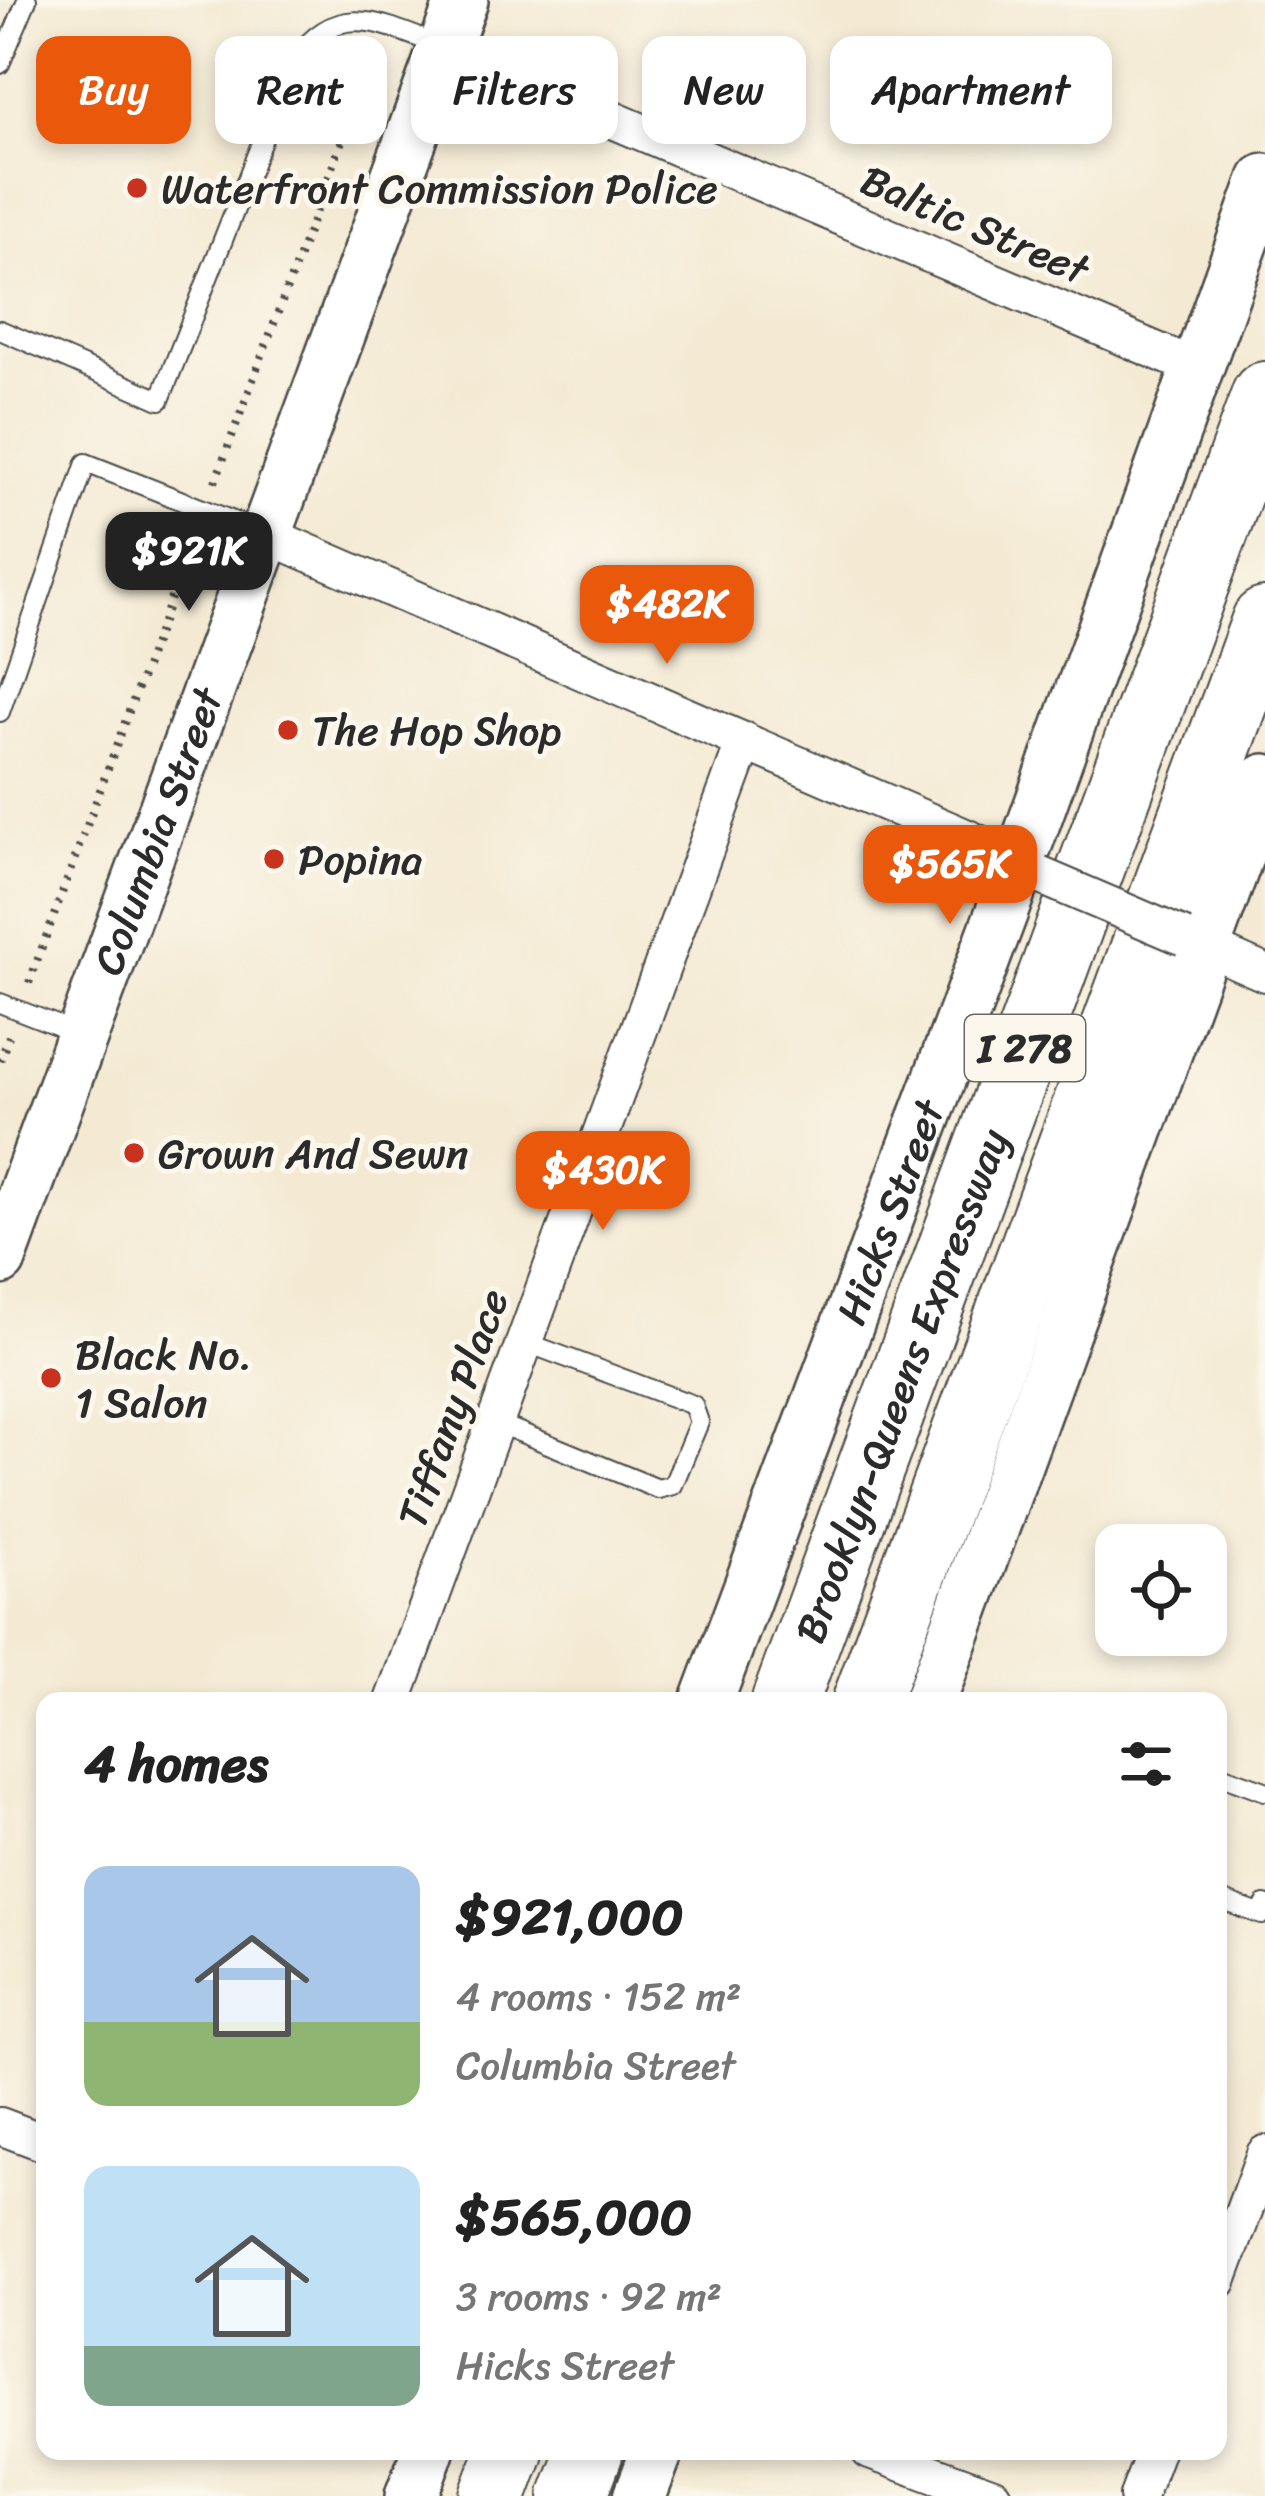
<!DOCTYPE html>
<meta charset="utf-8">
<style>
:root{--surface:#fff;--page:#f2f2f2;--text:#222;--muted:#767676;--accent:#ea580c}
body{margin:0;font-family:Sriracha,sans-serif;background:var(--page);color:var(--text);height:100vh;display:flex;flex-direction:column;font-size:45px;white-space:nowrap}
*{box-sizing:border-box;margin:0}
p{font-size:39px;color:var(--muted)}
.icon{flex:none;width:66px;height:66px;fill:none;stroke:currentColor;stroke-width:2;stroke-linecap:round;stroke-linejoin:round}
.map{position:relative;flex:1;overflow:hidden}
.drawer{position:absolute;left:36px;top:1692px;width:1191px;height:768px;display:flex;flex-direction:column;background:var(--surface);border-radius:24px;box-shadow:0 6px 18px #0003}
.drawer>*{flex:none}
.top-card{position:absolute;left:36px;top:36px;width:1194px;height:108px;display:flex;gap:24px}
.tools{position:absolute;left:1095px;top:1524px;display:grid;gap:24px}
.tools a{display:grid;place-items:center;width:132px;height:132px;border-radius:24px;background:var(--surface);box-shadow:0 6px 18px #0003;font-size:60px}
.price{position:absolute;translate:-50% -102px;padding:0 27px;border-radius:24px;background:var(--accent);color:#fff;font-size:39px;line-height:78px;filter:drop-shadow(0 3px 6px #0008)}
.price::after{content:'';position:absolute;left:50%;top:72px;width:36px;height:27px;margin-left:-18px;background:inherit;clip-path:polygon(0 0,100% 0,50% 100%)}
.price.selected{background:#222;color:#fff}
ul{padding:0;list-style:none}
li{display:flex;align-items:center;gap:36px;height:300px;padding:0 48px}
li span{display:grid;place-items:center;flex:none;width:336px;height:240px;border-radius:24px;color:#555}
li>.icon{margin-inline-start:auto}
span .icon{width:144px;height:144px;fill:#fffc;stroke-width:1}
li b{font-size:51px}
h2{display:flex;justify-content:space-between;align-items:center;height:144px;padding:0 48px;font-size:51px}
.tag{padding:0 42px;border-radius:24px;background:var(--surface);box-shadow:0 6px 18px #0003;font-size:42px;line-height:108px}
.tag.selected{background:var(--accent);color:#fff}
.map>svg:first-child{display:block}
</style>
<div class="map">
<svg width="1265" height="2496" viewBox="0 0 1265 2496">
<rect width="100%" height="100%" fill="#fbf7ec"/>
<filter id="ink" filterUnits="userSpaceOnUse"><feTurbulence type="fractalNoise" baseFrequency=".00833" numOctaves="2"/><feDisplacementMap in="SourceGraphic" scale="24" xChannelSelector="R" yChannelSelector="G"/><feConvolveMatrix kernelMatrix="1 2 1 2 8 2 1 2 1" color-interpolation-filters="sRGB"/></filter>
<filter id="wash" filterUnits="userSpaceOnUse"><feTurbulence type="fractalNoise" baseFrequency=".004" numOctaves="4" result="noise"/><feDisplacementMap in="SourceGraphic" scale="48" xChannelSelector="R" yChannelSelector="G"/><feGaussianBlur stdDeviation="2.7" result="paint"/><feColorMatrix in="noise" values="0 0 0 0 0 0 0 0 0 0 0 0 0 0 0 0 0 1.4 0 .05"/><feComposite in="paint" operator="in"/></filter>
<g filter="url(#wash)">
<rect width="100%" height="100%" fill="#f4ead4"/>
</g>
<g filter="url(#ink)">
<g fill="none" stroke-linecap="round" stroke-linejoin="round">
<g stroke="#494844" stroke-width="22">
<path id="lane" d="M 0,64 L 27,0
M 0,330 L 160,400 L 293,62 C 336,0 377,21 440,46
M 0,712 L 86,463 L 261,532
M 0,1003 L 77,1033
M 495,1422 L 658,1489 L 673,1485 L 699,1422 L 693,1405 L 525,1342
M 1218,1774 L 1265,1791
M 1218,1899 L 1262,1915 L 1265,1905"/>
</g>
<g stroke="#494844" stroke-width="40">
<path id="street" d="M 444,48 L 1197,368
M 265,534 L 972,840 L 1035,873
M 1186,938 L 1265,973
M 393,1701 L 745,741
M 0,2126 L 45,2143
M 1218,2281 L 1265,2154
M 870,2451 L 993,2496
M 1138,2496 L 1155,2451"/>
</g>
<g stroke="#494844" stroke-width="56">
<g id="secondary">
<path id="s1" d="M 0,1259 L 462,0"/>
<path id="s2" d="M 707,1701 L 1004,906 L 1265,180"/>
<path d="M 930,1701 L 1265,780"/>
<path d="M 411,2496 L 428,2451"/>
<path d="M 640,2496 L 657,2451"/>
</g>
</g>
<g stroke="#494844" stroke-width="70">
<g id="highway">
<path id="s3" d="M 785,1701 L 1265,395"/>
<path d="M 866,1701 L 1265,621"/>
<path d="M 493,2496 L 510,2451"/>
<path d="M 573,2496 L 590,2451"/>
</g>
</g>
<path stroke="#494844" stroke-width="8" stroke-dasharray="3 9" stroke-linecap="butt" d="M 215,482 L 375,52
M 29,983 L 194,535
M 0,1061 L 9,1036"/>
<use href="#lane" stroke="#fff" stroke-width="18"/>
<use href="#street" stroke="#fff" stroke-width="36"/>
<use href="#secondary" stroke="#fff" stroke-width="51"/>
<use href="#highway" stroke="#fff" stroke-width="66"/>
<g stroke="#494844" stroke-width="40" stroke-linecap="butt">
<path id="street-bridge" d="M 1039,875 L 1184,937"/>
</g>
<use href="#street-bridge" stroke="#fff" stroke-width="36"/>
</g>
</g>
<g fill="#c8321e" stroke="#fbf7ec" stroke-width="4.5">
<circle cx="137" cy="188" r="12"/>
<circle cx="288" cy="730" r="12"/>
<circle cx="274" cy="859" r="12"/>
<circle cx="134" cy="1153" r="12"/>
<circle cx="51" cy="1378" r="12"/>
</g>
<g text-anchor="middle" stroke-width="10" stroke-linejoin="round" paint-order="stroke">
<rect fill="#fbf7ec" stroke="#696865" stroke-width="3" x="965" y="1015" width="120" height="66" rx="9"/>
<g font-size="39" font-weight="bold" fill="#2b2b2b">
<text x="1025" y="1062">I 278</text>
</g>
<g font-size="42" fill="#2b2b2b" stroke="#fbf7ec" text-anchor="start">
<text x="161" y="203">Waterfront Commission Police</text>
<text x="312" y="745">The Hop Shop</text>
<text x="298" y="874">Popina</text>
<text x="158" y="1168">Grown And Sewn</text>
<text x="75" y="1369">Black No.<tspan x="75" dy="48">1 Salon</tspan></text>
</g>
<g font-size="42" fill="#2b2b2b" stroke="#fbf7ec">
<text transform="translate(975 224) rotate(23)" y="15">Baltic Street</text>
<text dy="15" stroke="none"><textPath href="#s1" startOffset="456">Columbia Street</textPath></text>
<text dy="15" stroke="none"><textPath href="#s2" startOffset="522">Hicks Street</textPath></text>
<text dy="15" stroke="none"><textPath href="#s3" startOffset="336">Brooklyn-Queens Expressway</textPath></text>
<text transform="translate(452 1408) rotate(-70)" y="15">Tiffany Place</text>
</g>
</g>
</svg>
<div class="tools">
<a><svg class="icon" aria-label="locate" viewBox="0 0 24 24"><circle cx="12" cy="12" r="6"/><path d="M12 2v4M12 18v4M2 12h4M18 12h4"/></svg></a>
</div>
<b class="price selected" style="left:189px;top:614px">$921K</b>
<b class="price" style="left:667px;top:667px">$482K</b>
<b class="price" style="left:950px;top:927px">$565K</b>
<b class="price" style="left:603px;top:1233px">$430K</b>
<div class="top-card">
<a class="tag selected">Buy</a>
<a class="tag">Rent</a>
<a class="tag">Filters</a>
<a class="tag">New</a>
<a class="tag">Apartment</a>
</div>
<section class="drawer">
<h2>4 homes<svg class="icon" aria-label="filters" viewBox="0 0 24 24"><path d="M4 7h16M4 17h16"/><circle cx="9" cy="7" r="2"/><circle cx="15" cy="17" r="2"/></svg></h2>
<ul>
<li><span style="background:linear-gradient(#a9c7e8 65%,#8fb573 0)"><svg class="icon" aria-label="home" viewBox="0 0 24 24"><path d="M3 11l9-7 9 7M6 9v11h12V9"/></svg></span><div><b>$921,000</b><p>4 rooms · 152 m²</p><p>Columbia Street</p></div></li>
<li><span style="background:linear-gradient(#bfe0f5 75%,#7fa58c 0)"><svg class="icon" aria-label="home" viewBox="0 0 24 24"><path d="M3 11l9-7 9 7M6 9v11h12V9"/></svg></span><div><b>$565,000</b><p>3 rooms · 92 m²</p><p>Hicks Street</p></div></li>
</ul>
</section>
</div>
